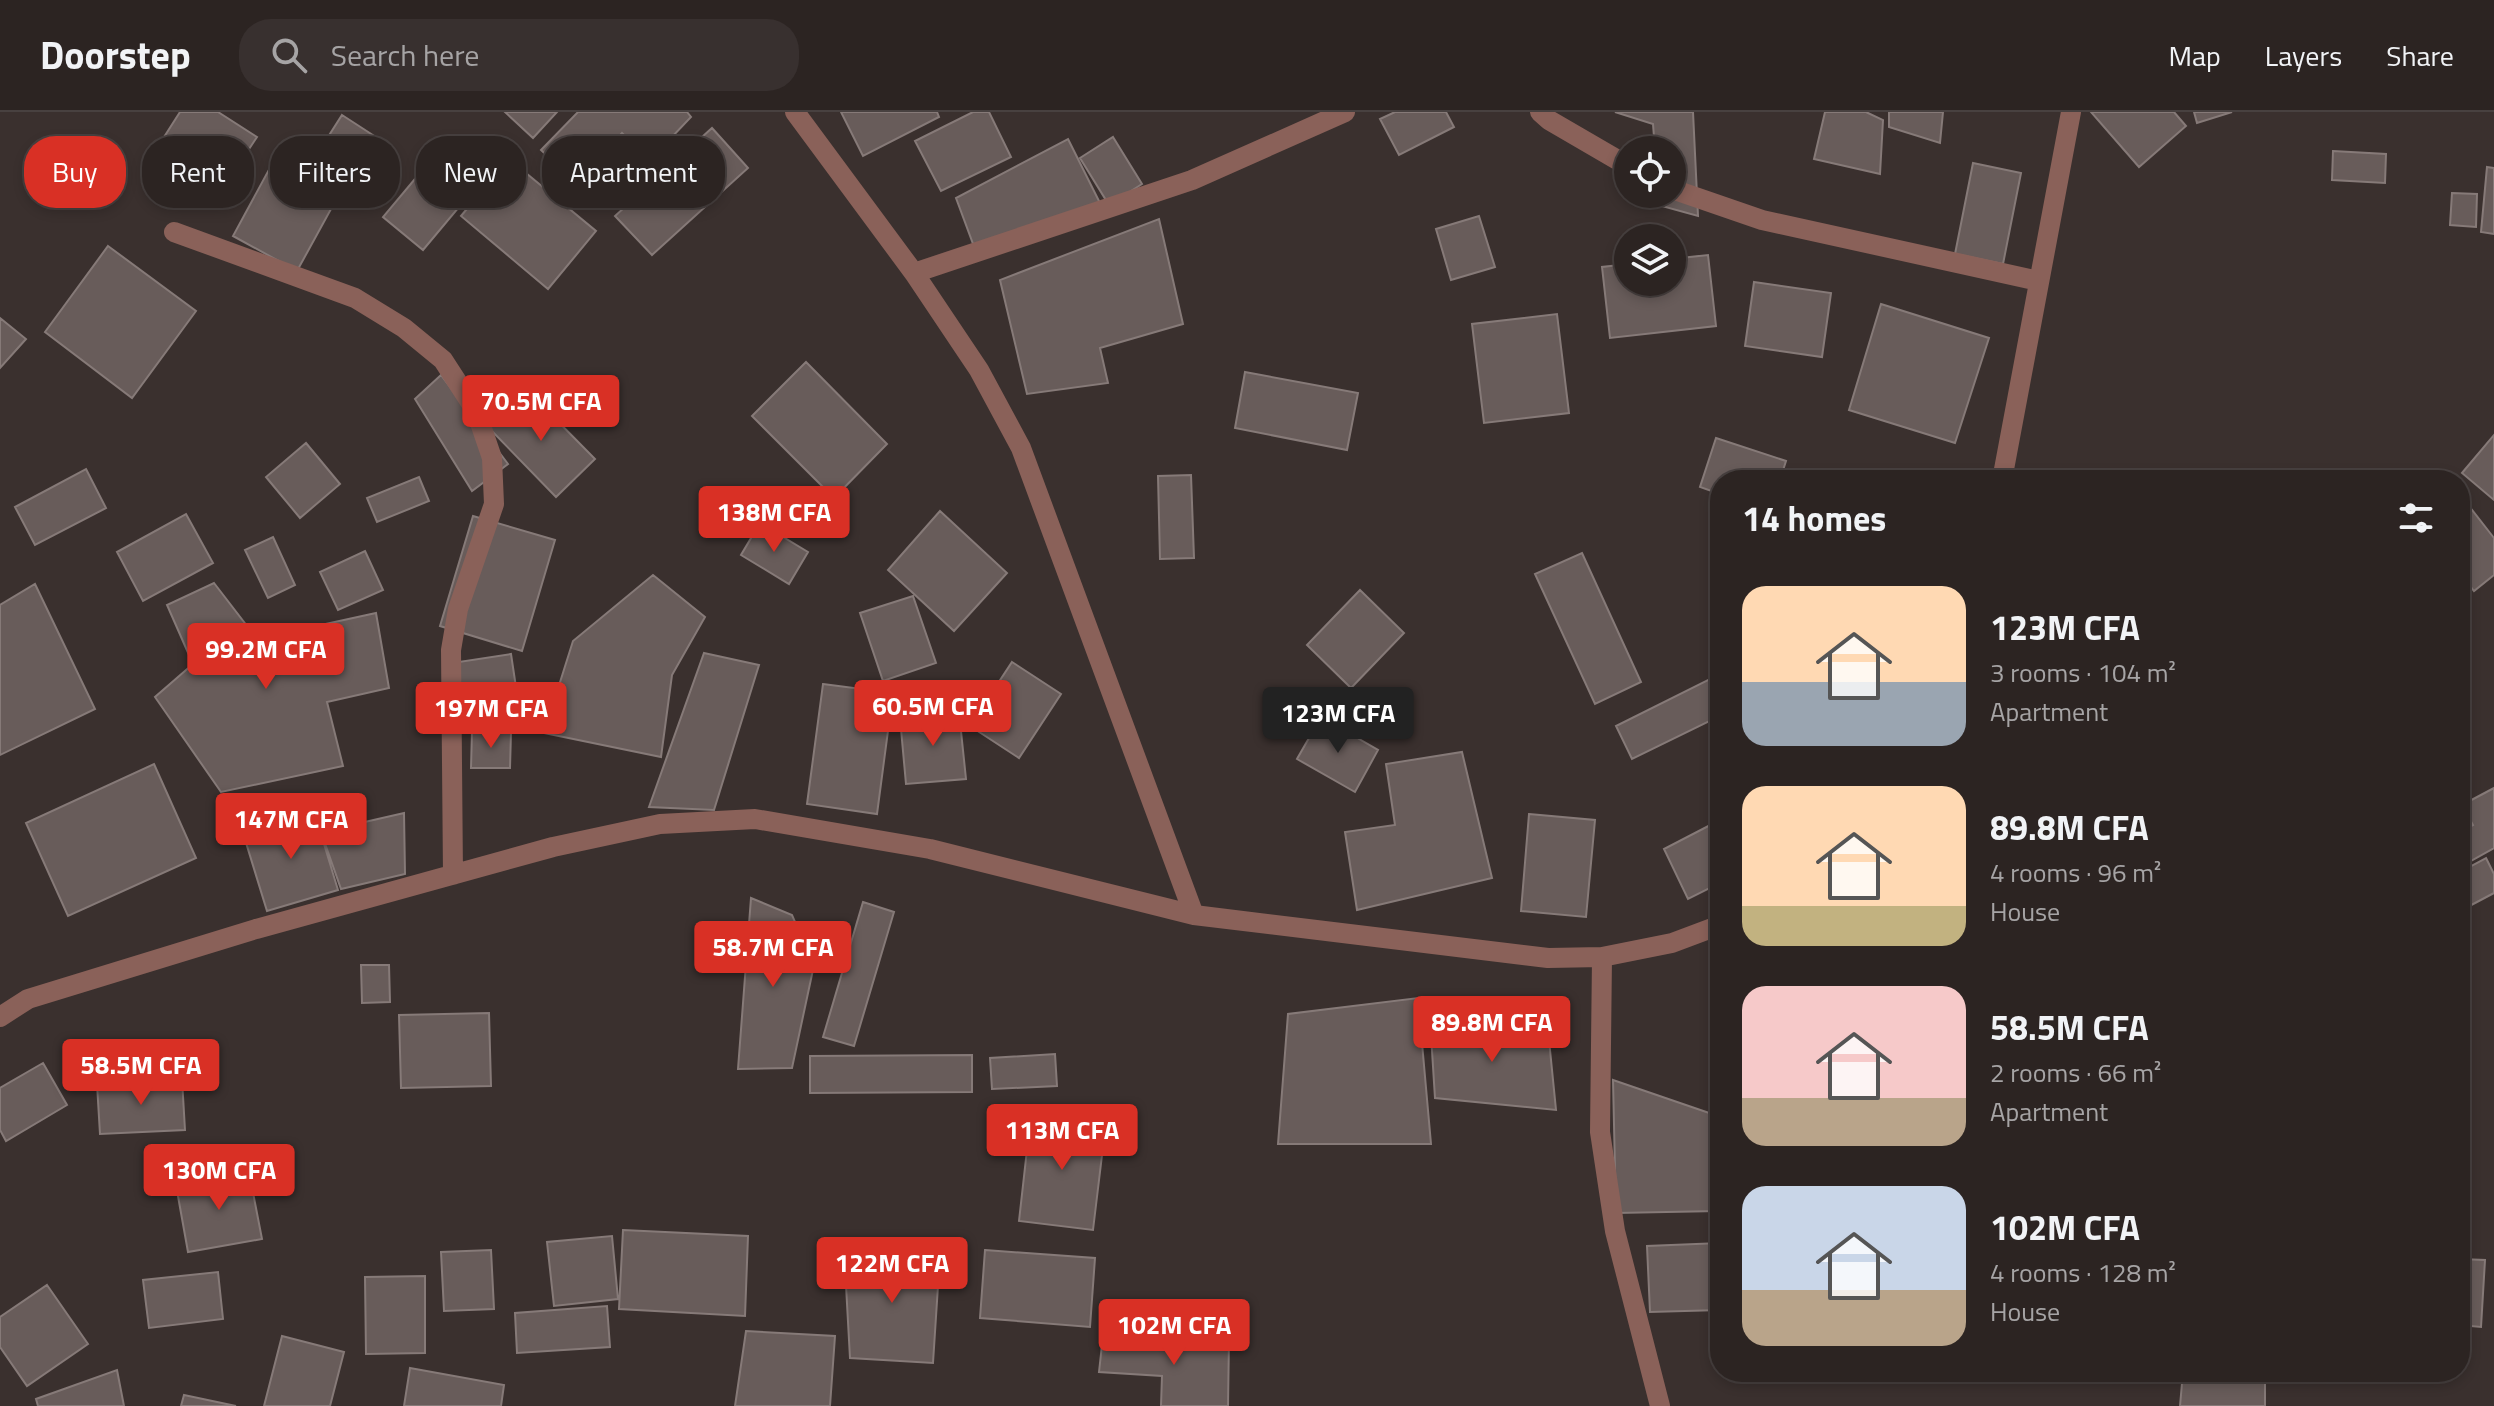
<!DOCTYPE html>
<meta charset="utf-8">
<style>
:root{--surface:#2c2422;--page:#38302f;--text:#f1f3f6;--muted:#a6a4a5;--line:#484140;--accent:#d93025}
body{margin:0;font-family:"Titillium Web",sans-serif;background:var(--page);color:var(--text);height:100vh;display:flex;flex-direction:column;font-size:30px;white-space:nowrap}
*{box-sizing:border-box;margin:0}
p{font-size:26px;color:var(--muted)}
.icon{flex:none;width:44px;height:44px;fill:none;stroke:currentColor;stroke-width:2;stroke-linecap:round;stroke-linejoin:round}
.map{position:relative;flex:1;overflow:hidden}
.details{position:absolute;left:1710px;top:358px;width:760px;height:912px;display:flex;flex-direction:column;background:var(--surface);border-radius:32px;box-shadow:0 4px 12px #0003,0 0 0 2px var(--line)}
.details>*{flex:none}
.guide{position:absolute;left:24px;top:24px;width:760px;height:72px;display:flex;gap:16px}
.buttons{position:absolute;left:1614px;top:24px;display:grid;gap:16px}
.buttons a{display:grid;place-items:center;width:72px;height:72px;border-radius:50%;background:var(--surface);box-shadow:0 4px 12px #0003,0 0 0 2px var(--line);font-size:40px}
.price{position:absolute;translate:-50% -68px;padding:0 18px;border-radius:8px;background:var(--accent);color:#fff;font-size:26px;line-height:52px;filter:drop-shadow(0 2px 4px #0008)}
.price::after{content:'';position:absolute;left:50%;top:48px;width:24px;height:18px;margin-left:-12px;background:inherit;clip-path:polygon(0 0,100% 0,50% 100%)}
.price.on{background:#222;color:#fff}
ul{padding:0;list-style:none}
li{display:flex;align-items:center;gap:24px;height:200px;padding:0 32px}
li span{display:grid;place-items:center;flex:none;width:224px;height:160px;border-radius:24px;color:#555}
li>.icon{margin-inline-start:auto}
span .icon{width:96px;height:96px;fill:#fffc;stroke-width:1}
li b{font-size:34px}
h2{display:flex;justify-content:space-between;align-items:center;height:96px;padding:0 32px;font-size:34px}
.tag{padding:0 28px;border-radius:32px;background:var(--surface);box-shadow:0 4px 12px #0003,0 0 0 2px var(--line);font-size:28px;line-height:72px}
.tag.on{background:var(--accent);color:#fff}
header{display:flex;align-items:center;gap:48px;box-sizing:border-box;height:112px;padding:0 40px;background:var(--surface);border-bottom:2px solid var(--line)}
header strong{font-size:38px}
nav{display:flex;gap:44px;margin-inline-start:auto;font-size:28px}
.search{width:560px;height:72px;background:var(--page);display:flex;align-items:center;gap:20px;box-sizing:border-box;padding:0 28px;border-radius:32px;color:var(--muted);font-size:30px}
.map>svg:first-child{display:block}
</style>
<header>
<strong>Doorstep</strong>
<div class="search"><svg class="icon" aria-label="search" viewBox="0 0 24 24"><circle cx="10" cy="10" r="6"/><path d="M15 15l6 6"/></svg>Search here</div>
<nav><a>Map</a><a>Layers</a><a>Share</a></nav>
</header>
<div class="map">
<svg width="2494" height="1294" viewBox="0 0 2494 1294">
<rect width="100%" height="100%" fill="#3a302e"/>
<path fill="#685c5a" stroke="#867a78" stroke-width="2" d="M 180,0 L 218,0 L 257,25 L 224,75 L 159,33 Z
M 505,0 L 557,0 L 533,26 Z
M 578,0 L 687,0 L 691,5 L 650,48 L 622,21 L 577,72 L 541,38 Z
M 841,0 L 937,0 L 939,5 L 863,44 Z
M 973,0 L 989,0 L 1011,45 L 941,79 L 915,29 Z
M 1395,0 L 1446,0 L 1454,15 L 1399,43 L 1380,7 Z
M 1615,0 L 1693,0 L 1698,104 L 1629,85 L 1628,82 L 1672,82 L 1672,38 L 1655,38 L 1653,12 Z
M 1825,0 L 1866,0 L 1883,8 L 1880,62 L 1814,47 Z
M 1889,0 L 1943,0 L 1940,31 L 1889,15 Z
M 2091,0 L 2174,0 L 2186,14 L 2139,55 Z
M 2194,0 L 2232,0 L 2197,11 Z
M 342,3 L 382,29 L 368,51 L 328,25 Z
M 712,16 L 748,56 L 652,143 L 615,104 Z
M 1113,25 L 1142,72 L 1109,93 L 1080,46 Z
M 1068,27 L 1100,91 L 979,148 L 956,86 Z
M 2333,39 L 2386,42 L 2385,71 L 2332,68 Z
M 278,41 L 342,77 L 297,159 L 233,124 Z
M 509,47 L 596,119 L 548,177 L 461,104 Z
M 430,49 L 470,82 L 423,138 L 383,105 Z
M 1973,51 L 2021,61 L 2003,152 L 1955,142 Z
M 2487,55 L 2494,56 L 2494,122 L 2481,120 Z
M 2452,81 L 2477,82 L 2476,115 L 2450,113 Z
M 1479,104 L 1495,155 L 1451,168 L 1436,117 Z
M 1159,107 L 1183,212 L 1100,236 L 1108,271 L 1027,282 L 1000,168 Z
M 108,134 L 196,199 L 132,286 L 45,220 Z
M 1708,143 L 1716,214 L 1610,226 L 1602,155 L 1628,152 L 1628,170 L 1672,170 L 1672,147 Z
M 1754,170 L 1831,181 L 1822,245 L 1745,234 Z
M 1881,192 L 1989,226 L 1955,331 L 1849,298 Z
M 1557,202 L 1569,301 L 1484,311 L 1472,212 Z
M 0,206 L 26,227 L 0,256 Z
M 806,250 L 887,332 L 834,386 L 752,304 Z
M 1245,260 L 1358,281 L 1347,338 L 1235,316 Z
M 441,263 L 508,352 L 472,379 L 415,287 Z
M 526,277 L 595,347 L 556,385 L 488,315 Z
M 2494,323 L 2494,388 L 2462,361 Z
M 1716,326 L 1786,349 L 1780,368 L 1720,368 L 1720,382 L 1700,375 Z
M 306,331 L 340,372 L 300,406 L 266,365 Z
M 86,357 L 106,396 L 35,433 L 15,395 Z
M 1191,363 L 1194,446 L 1160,447 L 1158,364 Z
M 419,365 L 429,389 L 377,410 L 367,386 Z
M 2469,394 L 2494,426 L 2494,463 L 2474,479 L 2460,461 L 2460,401 Z
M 940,399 L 1007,461 L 954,519 L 888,458 Z
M 186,402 L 213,451 L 143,489 L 117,440 Z
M 473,404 L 555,428 L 522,539 L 440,514 Z
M 760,411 L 808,440 L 789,472 L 741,443 Z
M 273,425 L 295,473 L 268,486 L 245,438 Z
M 365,439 L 383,478 L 338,498 L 320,460 Z
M 1582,441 L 1641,570 L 1595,592 L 1535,462 Z
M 653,463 L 705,505 L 672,563 L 661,645 L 544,621 L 573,529 Z
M 214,471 L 257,527 L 376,501 L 389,576 L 327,590 L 343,654 L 221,680 L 155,585 L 193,552 L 167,493 Z
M 35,472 L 95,597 L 0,643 L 0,493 Z
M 1360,478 L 1404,521 L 1351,576 L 1307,533 Z
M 913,484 L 936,551 L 883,569 L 860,501 Z
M 704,541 L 759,553 L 714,698 L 649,695 Z
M 511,542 L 517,582 L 458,591 L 452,551 Z
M 1012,550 L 1061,582 L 1019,646 L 970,614 Z
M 1720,562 L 1720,604 L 1632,647 L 1616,614 Z
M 823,572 L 893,581 L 877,702 L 807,692 Z
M 959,600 L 966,667 L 906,672 L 900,606 Z
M 1321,605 L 1378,638 L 1355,680 L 1297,647 Z
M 472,619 L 511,620 L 510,656 L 471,656 Z
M 1462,640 L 1492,766 L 1357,798 L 1345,720 L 1395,713 L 1386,652 Z
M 154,652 L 196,746 L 68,804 L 26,711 Z
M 2494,676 L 2494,736 L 2460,755 L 2460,720 L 2473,713 L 2462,693 Z
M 2460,691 L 2468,711 L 2460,716 Z
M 314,699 L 338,778 L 267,799 L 243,721 Z
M 404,701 L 405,762 L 341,777 L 321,720 Z
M 1529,702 L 1595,708 L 1586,805 L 1521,799 Z
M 1720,708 L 1720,771 L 1688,787 L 1664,737 Z
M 2486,746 L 2494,762 L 2494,781 L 2460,799 L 2460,760 Z
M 751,786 L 792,803 L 814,853 L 792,956 L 738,957 Z
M 863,790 L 894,800 L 854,934 L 823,925 Z
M 361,853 L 389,853 L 390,890 L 362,891 Z
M 1418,886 L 1431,1032 L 1278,1032 L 1288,902 Z
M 489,901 L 491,974 L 401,976 L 399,903 Z
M 1430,907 L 1548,918 L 1556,998 L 1435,986 Z
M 1055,942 L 1057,974 L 992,977 L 990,946 Z
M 972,943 L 972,980 L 810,981 L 810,944 Z
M 43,951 L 67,993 L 6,1029 L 0,1018 L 0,976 Z
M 182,967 L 185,1018 L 100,1022 L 97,972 Z
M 1613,968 L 1718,1004 L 1718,1099 L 1616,1101 Z
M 1031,1002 L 1106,1010 L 1093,1118 L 1019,1109 Z
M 2460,1010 L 2468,1010 L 2469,1061 L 2460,1061 Z
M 249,1060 L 262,1127 L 188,1140 L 176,1073 Z
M 623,1118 L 748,1124 L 745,1204 L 619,1197 Z
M 612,1124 L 618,1187 L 554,1194 L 547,1130 Z
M 1720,1131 L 1720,1198 L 1650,1200 L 1647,1134 Z
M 844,1137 L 940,1143 L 933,1251 L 850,1246 Z
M 491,1138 L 494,1197 L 444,1199 L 441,1140 Z
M 985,1138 L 1095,1146 L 1090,1215 L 980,1206 Z
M 2460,1147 L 2485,1148 L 2481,1215 L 2460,1213 Z
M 218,1160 L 223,1207 L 149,1216 L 143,1168 Z
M 425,1164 L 425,1241 L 366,1242 L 365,1165 Z
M 47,1173 L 88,1232 L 27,1274 L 0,1235 L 0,1205 Z
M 607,1194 L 610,1235 L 517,1241 L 515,1201 Z
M 746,1219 L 835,1224 L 830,1294 L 735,1294 Z
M 282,1224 L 344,1240 L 330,1294 L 264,1294 Z
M 1103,1224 L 1229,1227 L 1228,1294 L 1161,1294 L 1162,1264 L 1099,1260 Z
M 410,1256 L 504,1273 L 501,1294 L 404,1294 Z
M 117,1258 L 124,1294 L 38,1294 L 36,1287 Z
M 2183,1260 L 2265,1260 L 2265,1294 L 2180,1294 Z
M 184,1283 L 236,1294 L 181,1294 Z"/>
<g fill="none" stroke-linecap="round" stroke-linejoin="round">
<path stroke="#8a6159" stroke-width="20" d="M 795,0 L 914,161 L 979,258 L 1021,336 L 1194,803
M 1540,0 L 1549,8 L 1628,54
M 1672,77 L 1762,108 L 2039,169
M 174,120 L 355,186 L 404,216 L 443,248 L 476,299 L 492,346 L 494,392 L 458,497 L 451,538 L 453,763
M 914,161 L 1192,68 L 1345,0
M 2002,368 L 2071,0
M 1602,845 L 1600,1020 L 1615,1119 L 1660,1294
M 0,905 L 28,887 L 256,817 L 553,735 L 660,712 L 755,707 L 930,737 L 1194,803 L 1548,846 L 1602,845 L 1672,831 L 1720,813"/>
</g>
</svg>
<div class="buttons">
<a><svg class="icon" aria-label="locate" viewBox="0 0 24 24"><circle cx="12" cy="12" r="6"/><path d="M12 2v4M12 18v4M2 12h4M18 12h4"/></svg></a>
<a><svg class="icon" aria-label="layers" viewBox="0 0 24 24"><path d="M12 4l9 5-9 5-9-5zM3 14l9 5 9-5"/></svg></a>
</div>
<b class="price" style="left:541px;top:331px">70.5M CFA</b>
<b class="price" style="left:774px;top:442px">138M CFA</b>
<b class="price" style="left:266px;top:579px">99.2M CFA</b>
<b class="price" style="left:933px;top:636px">60.5M CFA</b>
<b class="price" style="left:491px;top:638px">197M CFA</b>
<b class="price on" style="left:1338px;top:643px">123M CFA</b>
<b class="price" style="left:291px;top:749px">147M CFA</b>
<b class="price" style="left:773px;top:877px">58.7M CFA</b>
<b class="price" style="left:1492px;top:952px">89.8M CFA</b>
<b class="price" style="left:141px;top:995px">58.5M CFA</b>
<b class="price" style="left:1062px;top:1060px">113M CFA</b>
<b class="price" style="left:219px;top:1100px">130M CFA</b>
<b class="price" style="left:892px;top:1193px">122M CFA</b>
<b class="price" style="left:1174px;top:1255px">102M CFA</b>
<div class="guide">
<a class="tag on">Buy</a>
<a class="tag">Rent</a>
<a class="tag">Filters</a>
<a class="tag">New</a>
<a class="tag">Apartment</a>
</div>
<section class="details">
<h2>14 homes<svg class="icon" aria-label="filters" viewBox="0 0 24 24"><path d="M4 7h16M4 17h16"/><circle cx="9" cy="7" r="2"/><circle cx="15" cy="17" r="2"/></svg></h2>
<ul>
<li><span style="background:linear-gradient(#ffd9b3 60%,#9aa5b1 0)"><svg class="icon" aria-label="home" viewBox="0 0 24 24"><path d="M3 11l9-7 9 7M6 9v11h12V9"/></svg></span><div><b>123M CFA</b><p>3 rooms · 104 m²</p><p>Apartment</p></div></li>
<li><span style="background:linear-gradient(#ffd9b3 75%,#c2b280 0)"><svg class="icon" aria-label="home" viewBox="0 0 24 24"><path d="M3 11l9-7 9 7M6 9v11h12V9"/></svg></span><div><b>89.8M CFA</b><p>4 rooms · 96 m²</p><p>House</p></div></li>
<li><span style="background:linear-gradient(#f6c9c9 70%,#b9a48a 0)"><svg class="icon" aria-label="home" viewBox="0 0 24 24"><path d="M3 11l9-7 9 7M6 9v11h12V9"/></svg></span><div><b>58.5M CFA</b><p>2 rooms · 66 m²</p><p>Apartment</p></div></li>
<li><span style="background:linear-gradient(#c9d6e8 65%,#b9a48a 0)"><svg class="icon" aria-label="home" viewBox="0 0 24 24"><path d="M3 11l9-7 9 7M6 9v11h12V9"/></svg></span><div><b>102M CFA</b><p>4 rooms · 128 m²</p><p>House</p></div></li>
</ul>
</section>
</div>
